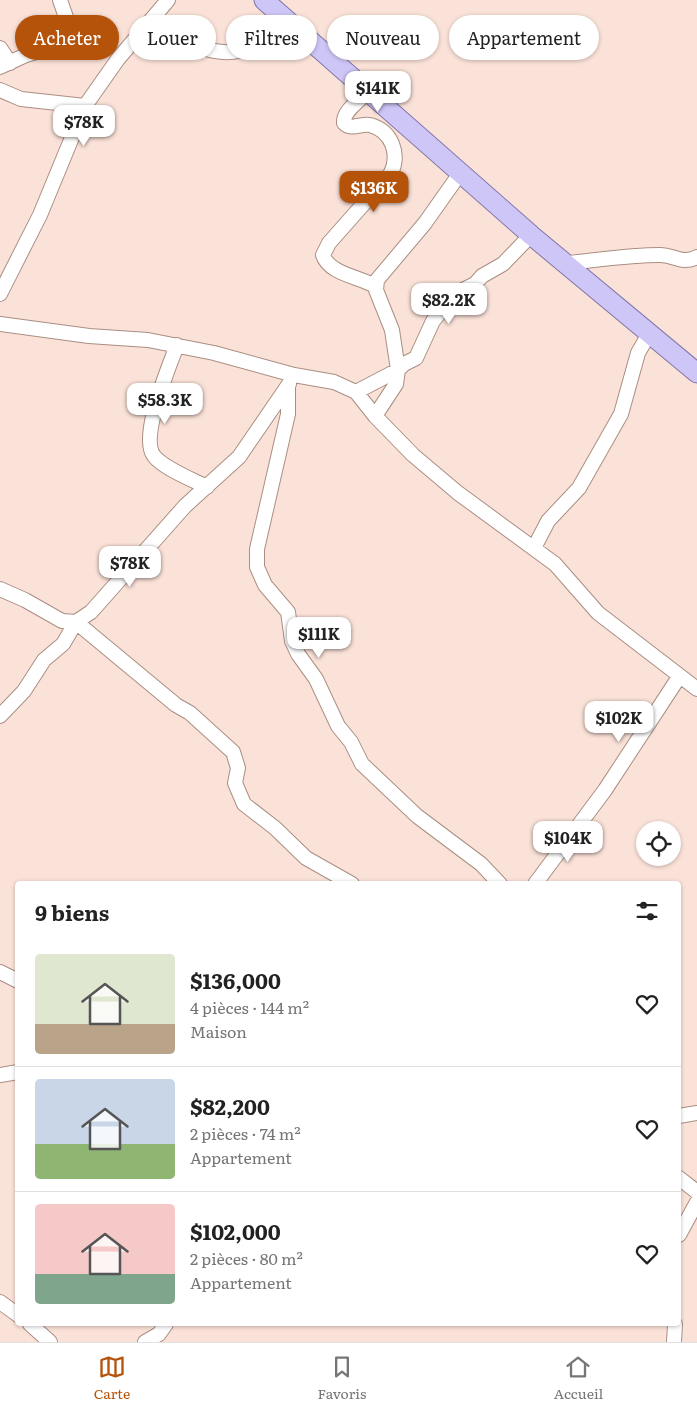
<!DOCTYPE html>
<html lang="fr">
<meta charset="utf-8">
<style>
:root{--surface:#fff;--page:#f2f2f2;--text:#222;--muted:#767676;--line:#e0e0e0;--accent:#b45309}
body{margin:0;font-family:Literata,serif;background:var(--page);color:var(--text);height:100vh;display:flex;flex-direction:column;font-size:19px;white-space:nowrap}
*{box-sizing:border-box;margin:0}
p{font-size:16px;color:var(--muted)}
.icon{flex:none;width:28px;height:28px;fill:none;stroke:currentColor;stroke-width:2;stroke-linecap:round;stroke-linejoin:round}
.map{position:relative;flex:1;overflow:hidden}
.details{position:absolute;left:15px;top:881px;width:666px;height:445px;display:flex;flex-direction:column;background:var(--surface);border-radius:5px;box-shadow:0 1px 4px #0004}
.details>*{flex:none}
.hud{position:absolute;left:15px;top:15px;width:668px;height:45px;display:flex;gap:10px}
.tools{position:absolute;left:636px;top:821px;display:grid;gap:10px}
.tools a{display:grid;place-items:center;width:45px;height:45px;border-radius:50%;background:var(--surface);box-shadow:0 1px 4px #0004;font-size:25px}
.price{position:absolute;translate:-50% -42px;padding:0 11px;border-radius:10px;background:#fff;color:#222;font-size:16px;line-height:32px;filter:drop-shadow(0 1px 2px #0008)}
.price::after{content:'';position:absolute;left:50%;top:30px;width:15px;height:11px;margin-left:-8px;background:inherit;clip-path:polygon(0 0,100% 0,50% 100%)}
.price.selected{background:var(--accent);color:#fff}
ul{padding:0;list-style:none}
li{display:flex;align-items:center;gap:15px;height:125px;padding:0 20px}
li+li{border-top:1px solid var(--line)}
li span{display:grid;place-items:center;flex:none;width:140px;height:100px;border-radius:5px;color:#555}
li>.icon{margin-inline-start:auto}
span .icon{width:60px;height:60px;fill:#fffc;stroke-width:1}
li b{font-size:21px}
h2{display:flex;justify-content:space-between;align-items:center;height:60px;padding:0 20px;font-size:21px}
.pill{padding:0 18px;border-radius:22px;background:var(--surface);box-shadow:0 1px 4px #0004;font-size:18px;line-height:45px}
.pill.selected{background:var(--accent);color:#fff}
.dock{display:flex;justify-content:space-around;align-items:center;height:70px;border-top:1px solid var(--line);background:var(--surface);font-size:14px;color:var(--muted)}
.dock a{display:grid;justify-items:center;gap:2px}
.dock .selected{color:var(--accent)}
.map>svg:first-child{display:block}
</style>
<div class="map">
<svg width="697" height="1342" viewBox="0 0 697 1342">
<rect width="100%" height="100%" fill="#fbe2d8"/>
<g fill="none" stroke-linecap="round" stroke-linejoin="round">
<g stroke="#aa8e82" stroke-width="16">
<path id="minor" d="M 148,25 C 183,38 221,67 257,43 C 268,35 277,29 289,22
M 0,48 L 10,63
M 0,67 L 26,55 L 46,49 L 63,35 L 68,23 L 60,0
M 0,90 L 21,99 L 85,106
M 368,91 C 360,101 343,110 344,123 C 352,131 361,123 370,125 C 392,131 400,154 391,173 L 329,243 L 323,255 C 329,274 360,277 375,286
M 567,263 C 598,260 629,255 660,255 C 674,255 682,265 697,257
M 0,294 L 40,215 L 85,106 L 118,59 L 168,0
M 0,324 L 89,336 L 148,340 L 214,353 L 294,375 L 334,382 L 356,392 L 375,416 L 413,455 L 458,493 L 555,564 L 598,613 L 697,689
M 177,345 C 169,367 139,437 154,456 C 163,468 193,480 207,487
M 288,386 L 288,414 L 257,549 L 257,567 L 265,585 L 288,612 L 292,641 L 298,654 L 316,679 L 338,726 L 351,742 L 362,764 L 417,816 L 481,864 L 500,884
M 356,392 L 398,370 L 404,364 L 416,358 L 433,321 L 455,294 L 475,284 L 482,276 L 503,264 L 531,235
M 375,416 L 396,384 L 398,370 L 392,330 L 376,290 L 377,280 L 425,223 L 461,172
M 534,548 L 548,521 L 579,488 L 621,414 L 638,353 L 650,332
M 0,589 L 25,600 L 62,621 L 76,622 L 91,612 L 185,506 L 239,457 L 289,384
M 0,716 L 24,691 L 44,660 L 63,644 L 76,622 L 176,705 L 190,713 L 233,752 L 238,768 L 235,783 L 244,804 L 275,828 L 306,858 L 352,884
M 535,884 L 605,790 L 679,677
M 0,972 L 18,981
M 0,1075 L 18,1072
M 679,1116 L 697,1113
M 679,1178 L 697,1192
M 679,1235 L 697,1202
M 0,1302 L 18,1315
M 30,1324 L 50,1342
M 145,1342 L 159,1334 L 166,1324
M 674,1342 L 675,1324"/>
</g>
<g stroke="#8275a8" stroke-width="21">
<path id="major" d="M 264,0 L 531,235 L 697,373"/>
</g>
<use href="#minor" stroke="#fff" stroke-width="14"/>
<use href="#major" stroke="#cec6f7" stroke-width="19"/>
</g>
</svg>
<div class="tools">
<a><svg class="icon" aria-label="locate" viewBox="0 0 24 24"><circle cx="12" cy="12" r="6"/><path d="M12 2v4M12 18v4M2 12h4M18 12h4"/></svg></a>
</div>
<b class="price" style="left:378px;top:113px">$141K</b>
<b class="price" style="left:84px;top:147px">$78K</b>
<b class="price selected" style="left:374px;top:213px">$136K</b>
<b class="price" style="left:449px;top:325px">$82.2K</b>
<b class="price" style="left:165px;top:425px">$58.3K</b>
<b class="price" style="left:130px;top:588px">$78K</b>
<b class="price" style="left:319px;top:659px">$111K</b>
<b class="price" style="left:619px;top:743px">$102K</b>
<b class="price" style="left:568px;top:863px">$104K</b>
<div class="hud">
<a class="pill selected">Acheter</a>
<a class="pill">Louer</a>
<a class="pill">Filtres</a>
<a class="pill">Nouveau</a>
<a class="pill">Appartement</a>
</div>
<section class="details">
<h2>9 biens<svg class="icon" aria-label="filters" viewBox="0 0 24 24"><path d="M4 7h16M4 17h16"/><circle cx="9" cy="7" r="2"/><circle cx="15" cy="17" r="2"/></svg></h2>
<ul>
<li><span style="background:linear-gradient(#dfe7d0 70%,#b9a48a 0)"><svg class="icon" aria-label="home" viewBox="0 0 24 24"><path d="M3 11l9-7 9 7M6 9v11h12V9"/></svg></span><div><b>$136,000</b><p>4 pièces · 144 m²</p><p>Maison</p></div><svg class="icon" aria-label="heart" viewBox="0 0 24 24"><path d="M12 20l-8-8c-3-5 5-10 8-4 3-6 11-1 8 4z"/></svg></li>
<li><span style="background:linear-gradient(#c9d6e8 65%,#8fb573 0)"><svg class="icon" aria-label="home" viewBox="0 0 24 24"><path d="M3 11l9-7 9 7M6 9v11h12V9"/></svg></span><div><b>$82,200</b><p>2 pièces · 74 m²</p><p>Appartement</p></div><svg class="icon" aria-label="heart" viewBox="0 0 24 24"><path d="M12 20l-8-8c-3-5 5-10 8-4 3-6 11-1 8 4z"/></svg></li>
<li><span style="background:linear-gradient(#f6c9c9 70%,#7fa58c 0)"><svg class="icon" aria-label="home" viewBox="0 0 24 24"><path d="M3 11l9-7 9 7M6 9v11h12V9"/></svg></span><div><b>$102,000</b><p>2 pièces · 80 m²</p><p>Appartement</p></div><svg class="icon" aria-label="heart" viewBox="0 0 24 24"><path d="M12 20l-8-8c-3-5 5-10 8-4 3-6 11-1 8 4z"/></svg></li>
</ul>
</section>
</div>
<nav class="dock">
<a class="selected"><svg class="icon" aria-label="map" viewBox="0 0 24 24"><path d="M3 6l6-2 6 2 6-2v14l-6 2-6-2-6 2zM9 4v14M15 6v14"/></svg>Carte</a>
<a><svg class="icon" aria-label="saved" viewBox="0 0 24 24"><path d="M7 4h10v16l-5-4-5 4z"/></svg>Favoris</a>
<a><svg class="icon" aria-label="home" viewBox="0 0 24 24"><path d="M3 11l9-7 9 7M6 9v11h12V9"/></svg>Accueil</a>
</nav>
